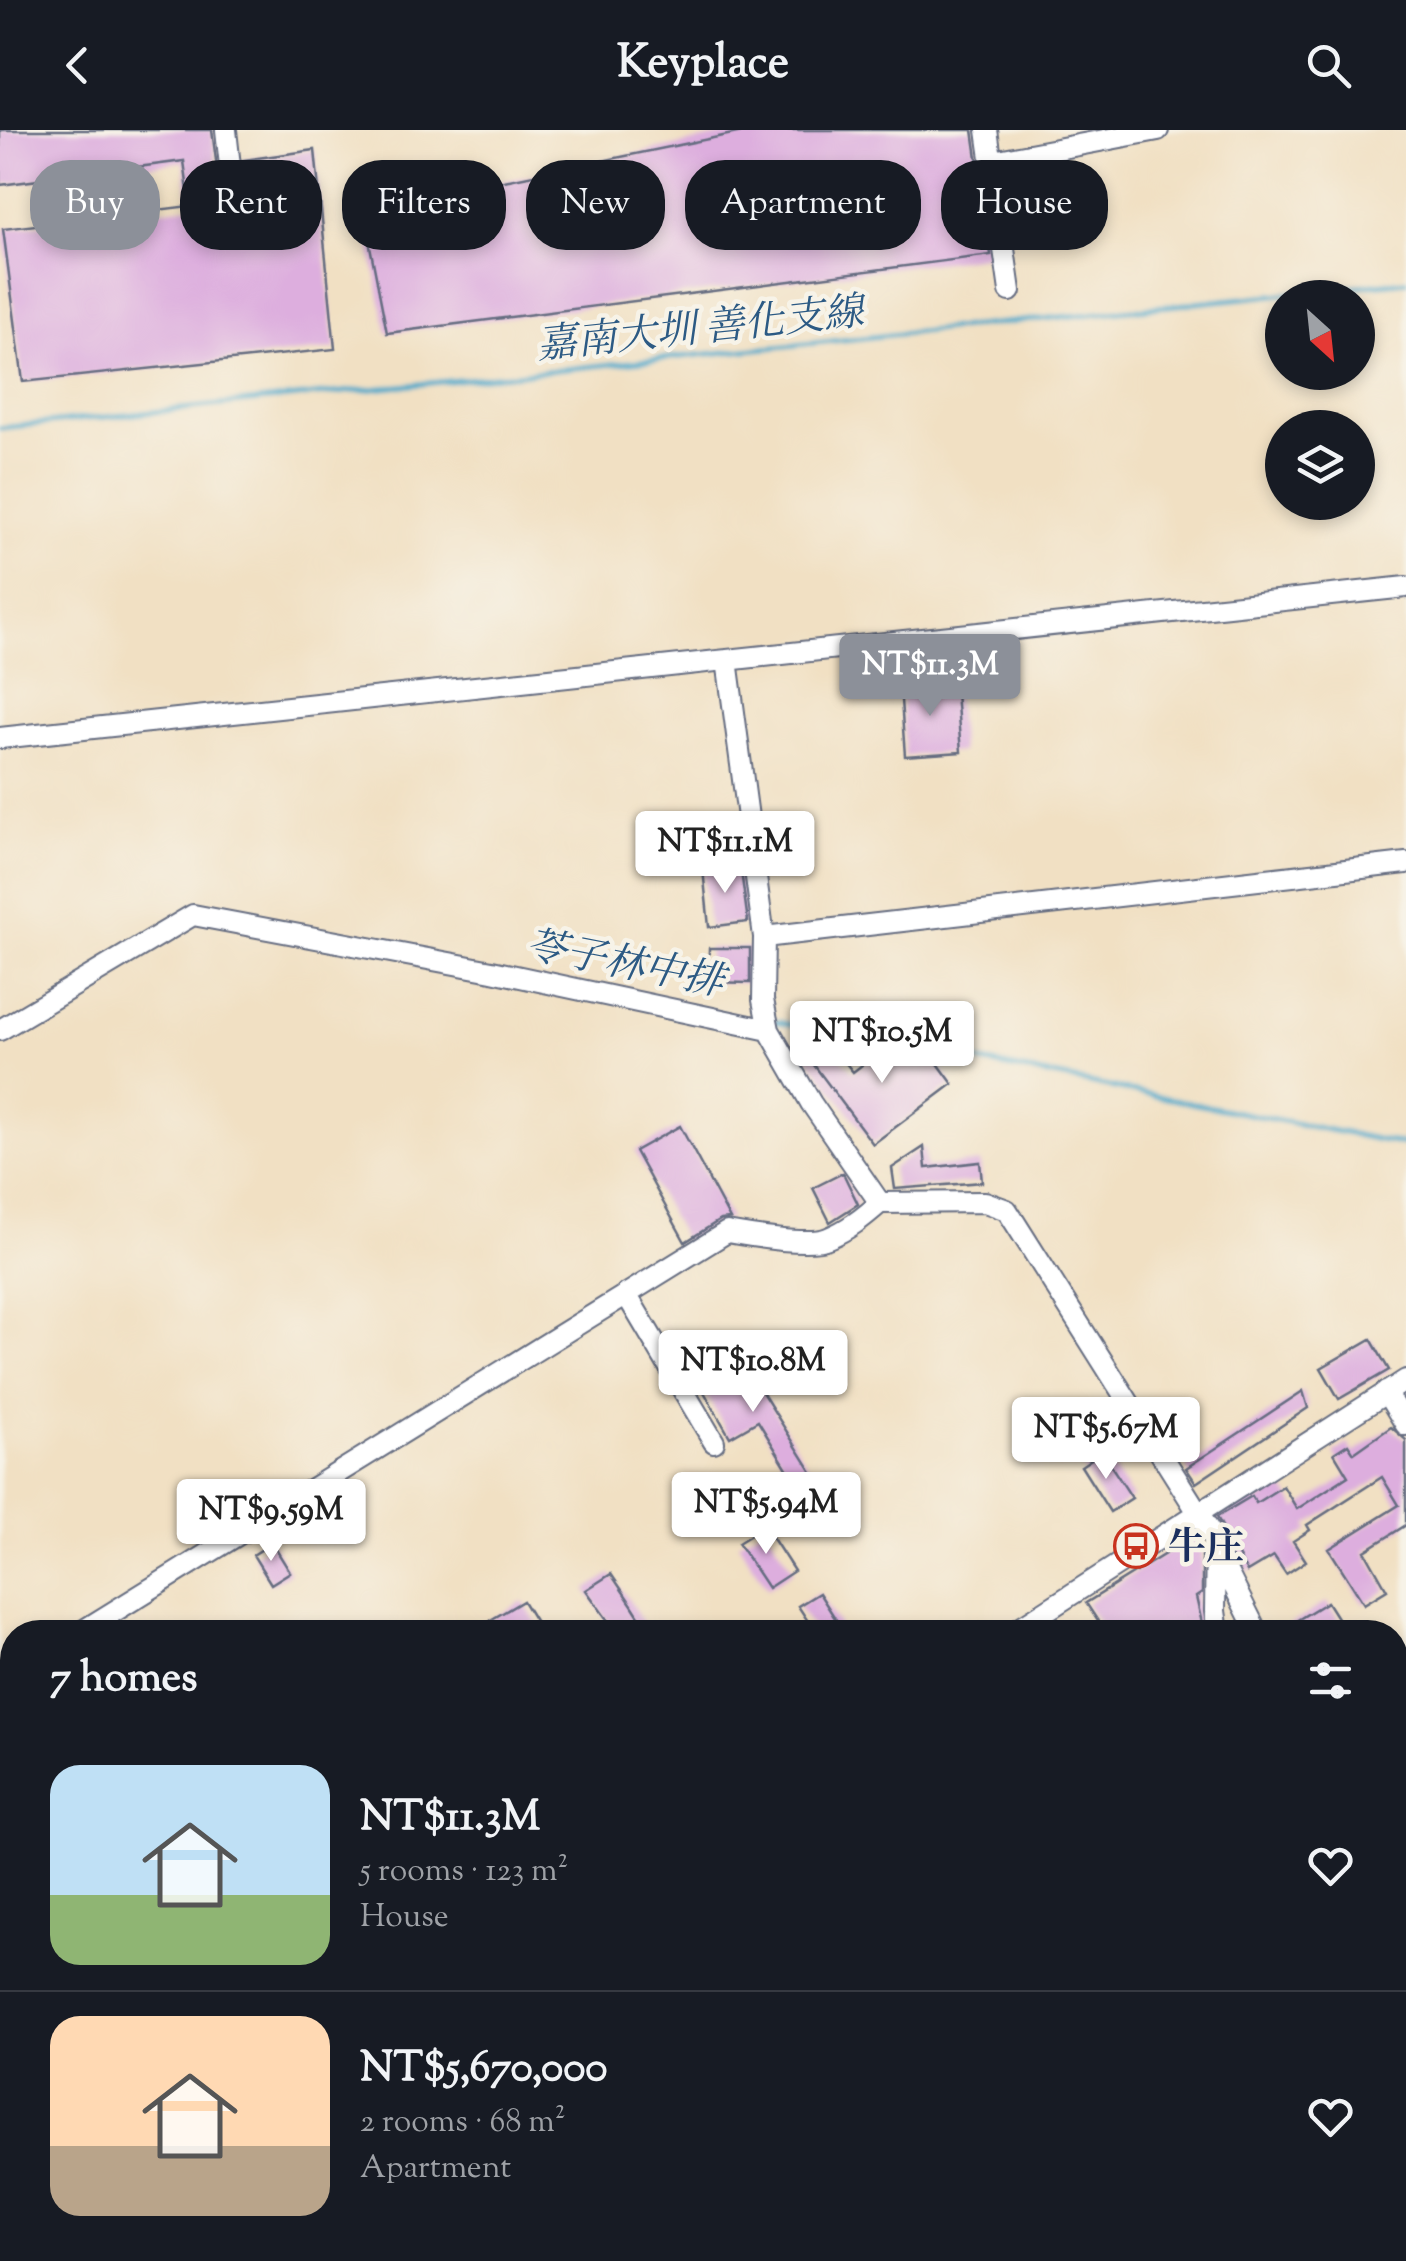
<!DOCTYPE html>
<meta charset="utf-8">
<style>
:root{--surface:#171b24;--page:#242831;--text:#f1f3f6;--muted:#9ea1a6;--line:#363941;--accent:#8c9099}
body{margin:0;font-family:"Sorts Mill Goudy","Noto Serif TC",serif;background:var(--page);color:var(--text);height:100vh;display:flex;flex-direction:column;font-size:38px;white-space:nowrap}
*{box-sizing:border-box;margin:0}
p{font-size:32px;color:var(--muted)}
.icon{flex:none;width:55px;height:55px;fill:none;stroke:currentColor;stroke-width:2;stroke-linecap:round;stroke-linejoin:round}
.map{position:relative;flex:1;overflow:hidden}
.details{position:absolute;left:0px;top:1490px;width:1408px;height:642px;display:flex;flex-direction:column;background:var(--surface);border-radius:40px 40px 0 0;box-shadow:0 5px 15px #0003}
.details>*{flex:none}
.guide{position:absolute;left:30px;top:30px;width:1348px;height:90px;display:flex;gap:20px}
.needle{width:65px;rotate:153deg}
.controls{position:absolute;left:1265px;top:150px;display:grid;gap:20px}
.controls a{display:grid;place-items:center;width:110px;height:110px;border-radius:50%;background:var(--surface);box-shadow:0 5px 15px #0003;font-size:50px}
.price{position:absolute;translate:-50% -85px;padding:0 22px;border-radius:10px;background:#fff;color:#222;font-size:32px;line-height:65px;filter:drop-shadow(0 2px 5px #0008)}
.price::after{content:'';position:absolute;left:50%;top:60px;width:30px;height:22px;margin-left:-15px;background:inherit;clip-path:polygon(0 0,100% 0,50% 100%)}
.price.current{background:var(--accent);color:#fff}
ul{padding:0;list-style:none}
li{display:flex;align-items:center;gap:30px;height:250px;padding:0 50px}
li+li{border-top:2px solid var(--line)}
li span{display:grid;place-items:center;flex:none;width:280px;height:200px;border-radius:30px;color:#555}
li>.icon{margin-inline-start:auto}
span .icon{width:120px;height:120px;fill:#fffc;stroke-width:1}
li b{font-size:42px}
h2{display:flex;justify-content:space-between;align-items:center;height:120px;padding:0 50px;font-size:42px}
.pill{padding:0 35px;border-radius:40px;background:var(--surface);box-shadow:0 5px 15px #0003;font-size:35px;line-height:90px}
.pill.current{background:var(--accent);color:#fff}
header{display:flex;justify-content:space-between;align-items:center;height:130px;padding:0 50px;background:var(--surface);font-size:45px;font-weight:800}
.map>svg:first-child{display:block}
</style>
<header><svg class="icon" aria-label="back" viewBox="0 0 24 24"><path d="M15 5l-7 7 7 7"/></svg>Keyplace<svg class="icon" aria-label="search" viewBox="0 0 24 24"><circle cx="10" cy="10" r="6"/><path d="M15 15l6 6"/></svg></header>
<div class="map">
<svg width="1406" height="2131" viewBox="0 0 1406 2131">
<defs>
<pattern id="water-ripples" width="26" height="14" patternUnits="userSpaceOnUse" patternTransform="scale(2.5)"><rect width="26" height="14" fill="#4ca9ca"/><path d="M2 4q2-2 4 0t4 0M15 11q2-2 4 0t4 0" fill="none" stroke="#3e8aa7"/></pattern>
</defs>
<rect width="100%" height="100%" fill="#f7f3e8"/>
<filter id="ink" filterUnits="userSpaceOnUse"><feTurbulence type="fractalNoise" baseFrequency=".01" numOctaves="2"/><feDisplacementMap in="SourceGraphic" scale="20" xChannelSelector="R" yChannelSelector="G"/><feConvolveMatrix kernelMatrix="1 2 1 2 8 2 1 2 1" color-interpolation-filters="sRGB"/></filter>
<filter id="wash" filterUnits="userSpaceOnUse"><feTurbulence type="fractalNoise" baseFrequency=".0048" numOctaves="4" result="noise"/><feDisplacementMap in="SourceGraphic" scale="40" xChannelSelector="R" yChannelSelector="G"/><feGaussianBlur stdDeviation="2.25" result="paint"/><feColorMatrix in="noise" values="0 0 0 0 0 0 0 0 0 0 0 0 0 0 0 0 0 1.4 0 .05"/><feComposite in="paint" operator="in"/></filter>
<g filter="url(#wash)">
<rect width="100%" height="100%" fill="#f1e0c3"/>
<path fill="url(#water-ripples)" stroke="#346c94" stroke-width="2.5" d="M 1395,1717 L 1406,1721 L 1406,1830 L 1395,1836 Z"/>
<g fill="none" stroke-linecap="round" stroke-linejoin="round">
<path stroke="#4ca9ca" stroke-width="5" d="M 0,298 L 1406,151
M 772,891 L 1406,1015"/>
</g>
<g id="blocks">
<path fill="#ddaede" d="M 0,0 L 212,0 L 217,38 L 224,48 L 231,50 L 242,42 L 243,30 L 315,20 L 335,219 L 23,252 L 3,99 L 190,76 L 184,31 L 0,55 Z
M 752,0 L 973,0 L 991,125 L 387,203 L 363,80 Z
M 955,551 L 961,622 L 905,626 L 900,556 Z
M 740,734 L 748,792 L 709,797 L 703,739 Z
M 709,818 L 750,818 L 750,853 L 708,852 Z
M 831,915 L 853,942 L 885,917 L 931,924 L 953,954 L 873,1014 L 802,919 Z
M 680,996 L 730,1089 L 720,1090 L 685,1112 L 635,1021 Z
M 924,1017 L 926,1038 L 980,1032 L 982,1052 L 895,1059 L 892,1038 Z
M 843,1043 L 858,1074 L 830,1092 L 813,1058 Z
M 1371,1209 L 1389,1240 L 1339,1269 L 1321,1238 Z
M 737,1222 L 822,1358 L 805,1368 L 758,1291 L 730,1307 L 695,1246 Z
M 1303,1261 L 1308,1278 L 1196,1353 L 1186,1338 Z
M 1391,1297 L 1406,1310 L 1406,1395 L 1365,1421 L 1387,1460 L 1364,1474 L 1329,1419 L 1399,1375 L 1382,1347 L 1307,1395 L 1310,1400 L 1293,1411 L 1306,1431 L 1286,1444 L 1274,1426 L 1247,1442 L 1217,1387 L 1252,1366 L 1256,1373 L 1283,1356 L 1297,1379 L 1348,1346 L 1334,1323 L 1348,1314 L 1354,1323 Z
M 1102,1322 L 1132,1368 L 1110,1382 L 1081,1336 Z
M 765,1396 L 794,1441 L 768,1458 L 738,1413 Z
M 1194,1406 L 1202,1420 L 1202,1463 L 1196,1467 L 1204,1502 L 1105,1502 L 1086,1473 Z
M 272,1413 L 290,1442 L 271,1454 L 253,1425 Z
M 611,1444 L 632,1475 L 649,1502 L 616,1502 L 586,1460 Z
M 819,1463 L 840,1496 L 831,1502 L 815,1502 L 798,1476 Z
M 523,1471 L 542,1502 L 470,1502 Z
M 1327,1472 L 1346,1502 L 1278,1502 Z"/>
</g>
</g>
<g filter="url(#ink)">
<use href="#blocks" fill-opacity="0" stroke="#666d81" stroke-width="2.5"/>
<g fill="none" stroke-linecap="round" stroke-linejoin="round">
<g stroke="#666d81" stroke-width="24">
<path id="minor" d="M 226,0 L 230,36
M 987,0 L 1010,161
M 993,31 L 1158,0
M 727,530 L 764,807 L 763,870 L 769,900
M 0,608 L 1406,457
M 764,807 L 1406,733
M 0,900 L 193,785 L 492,841 L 769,900 L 811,973 L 880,1073
M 626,1164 L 714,1312
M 1386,1262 L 1406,1295
M 1218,1424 L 1257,1502
M 81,1502 L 727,1102 C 749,1106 809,1116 828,1108 C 848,1100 864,1087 880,1073 L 985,1072 L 1007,1080 L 1216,1411 L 1215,1481 L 1218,1502
M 1013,1502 L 1406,1250
M 0,1551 L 12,1544
M 1395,1589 L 1406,1581
M 1395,1650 L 1406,1657
M 0,1872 L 12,1868
M 1395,1905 L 1406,1899
M 1395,1979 L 1406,1990
M 1395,2102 L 1406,2119
M 600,2120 L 609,2131
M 184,2131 L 197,2120
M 873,2131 L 879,2120"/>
</g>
<use href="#minor" stroke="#fff" stroke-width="20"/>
</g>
</g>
<defs>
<g id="bus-ring" transform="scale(2.25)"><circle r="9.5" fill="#f7f3e8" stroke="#c8321e" stroke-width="1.5"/><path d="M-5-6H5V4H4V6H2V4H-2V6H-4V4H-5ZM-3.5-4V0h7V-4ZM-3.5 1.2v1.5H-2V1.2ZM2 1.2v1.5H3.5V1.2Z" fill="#c8321e"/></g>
</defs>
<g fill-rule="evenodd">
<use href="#bus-ring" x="1136" y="1416"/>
</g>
<g text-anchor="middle" stroke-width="9" stroke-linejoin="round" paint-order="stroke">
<g font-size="38" font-weight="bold" fill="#1b2f5e" stroke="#f7f3e8" text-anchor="start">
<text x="1168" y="1429">牛庄</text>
</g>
<g font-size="40" font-style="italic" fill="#2c5a84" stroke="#f7f3e8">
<text transform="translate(700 197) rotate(-6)" y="14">嘉南大圳 善化支線</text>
<text transform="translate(625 832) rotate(11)" y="14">苓子林中排</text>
</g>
</g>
</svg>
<div class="controls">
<a><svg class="needle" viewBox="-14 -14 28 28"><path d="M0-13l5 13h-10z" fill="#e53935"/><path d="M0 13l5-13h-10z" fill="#9ea1a6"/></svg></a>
<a><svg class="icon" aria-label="layers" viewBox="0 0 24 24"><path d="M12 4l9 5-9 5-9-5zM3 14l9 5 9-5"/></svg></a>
</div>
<b class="price current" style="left:930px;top:589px">NT$11.3M</b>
<b class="price" style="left:725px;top:766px">NT$11.1M</b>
<b class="price" style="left:882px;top:956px">NT$10.5M</b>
<b class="price" style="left:753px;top:1285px">NT$10.8M</b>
<b class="price" style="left:1106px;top:1352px">NT$5.67M</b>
<b class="price" style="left:766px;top:1427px">NT$5.94M</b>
<b class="price" style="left:271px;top:1434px">NT$9.59M</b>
<div class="guide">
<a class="pill current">Buy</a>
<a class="pill">Rent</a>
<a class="pill">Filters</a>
<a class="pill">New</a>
<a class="pill">Apartment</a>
<a class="pill">House</a>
</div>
<section class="details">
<h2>7 homes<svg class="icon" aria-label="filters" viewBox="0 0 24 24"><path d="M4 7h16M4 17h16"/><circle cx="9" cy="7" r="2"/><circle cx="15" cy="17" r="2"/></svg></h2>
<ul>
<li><span style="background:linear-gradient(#bfe0f5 65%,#8fb573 0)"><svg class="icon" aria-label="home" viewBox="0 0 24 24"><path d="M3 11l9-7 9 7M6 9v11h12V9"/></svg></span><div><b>NT$11.3M</b><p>5 rooms · 123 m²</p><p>House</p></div><svg class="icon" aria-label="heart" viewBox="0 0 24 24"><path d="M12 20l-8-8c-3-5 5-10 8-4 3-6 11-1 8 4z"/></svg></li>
<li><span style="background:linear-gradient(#ffd9b3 65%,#b9a48a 0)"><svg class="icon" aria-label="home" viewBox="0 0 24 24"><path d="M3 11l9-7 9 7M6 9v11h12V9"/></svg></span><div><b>NT$5,670,000</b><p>2 rooms · 68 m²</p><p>Apartment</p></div><svg class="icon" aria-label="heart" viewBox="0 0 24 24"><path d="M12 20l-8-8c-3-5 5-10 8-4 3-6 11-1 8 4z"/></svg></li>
</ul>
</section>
</div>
